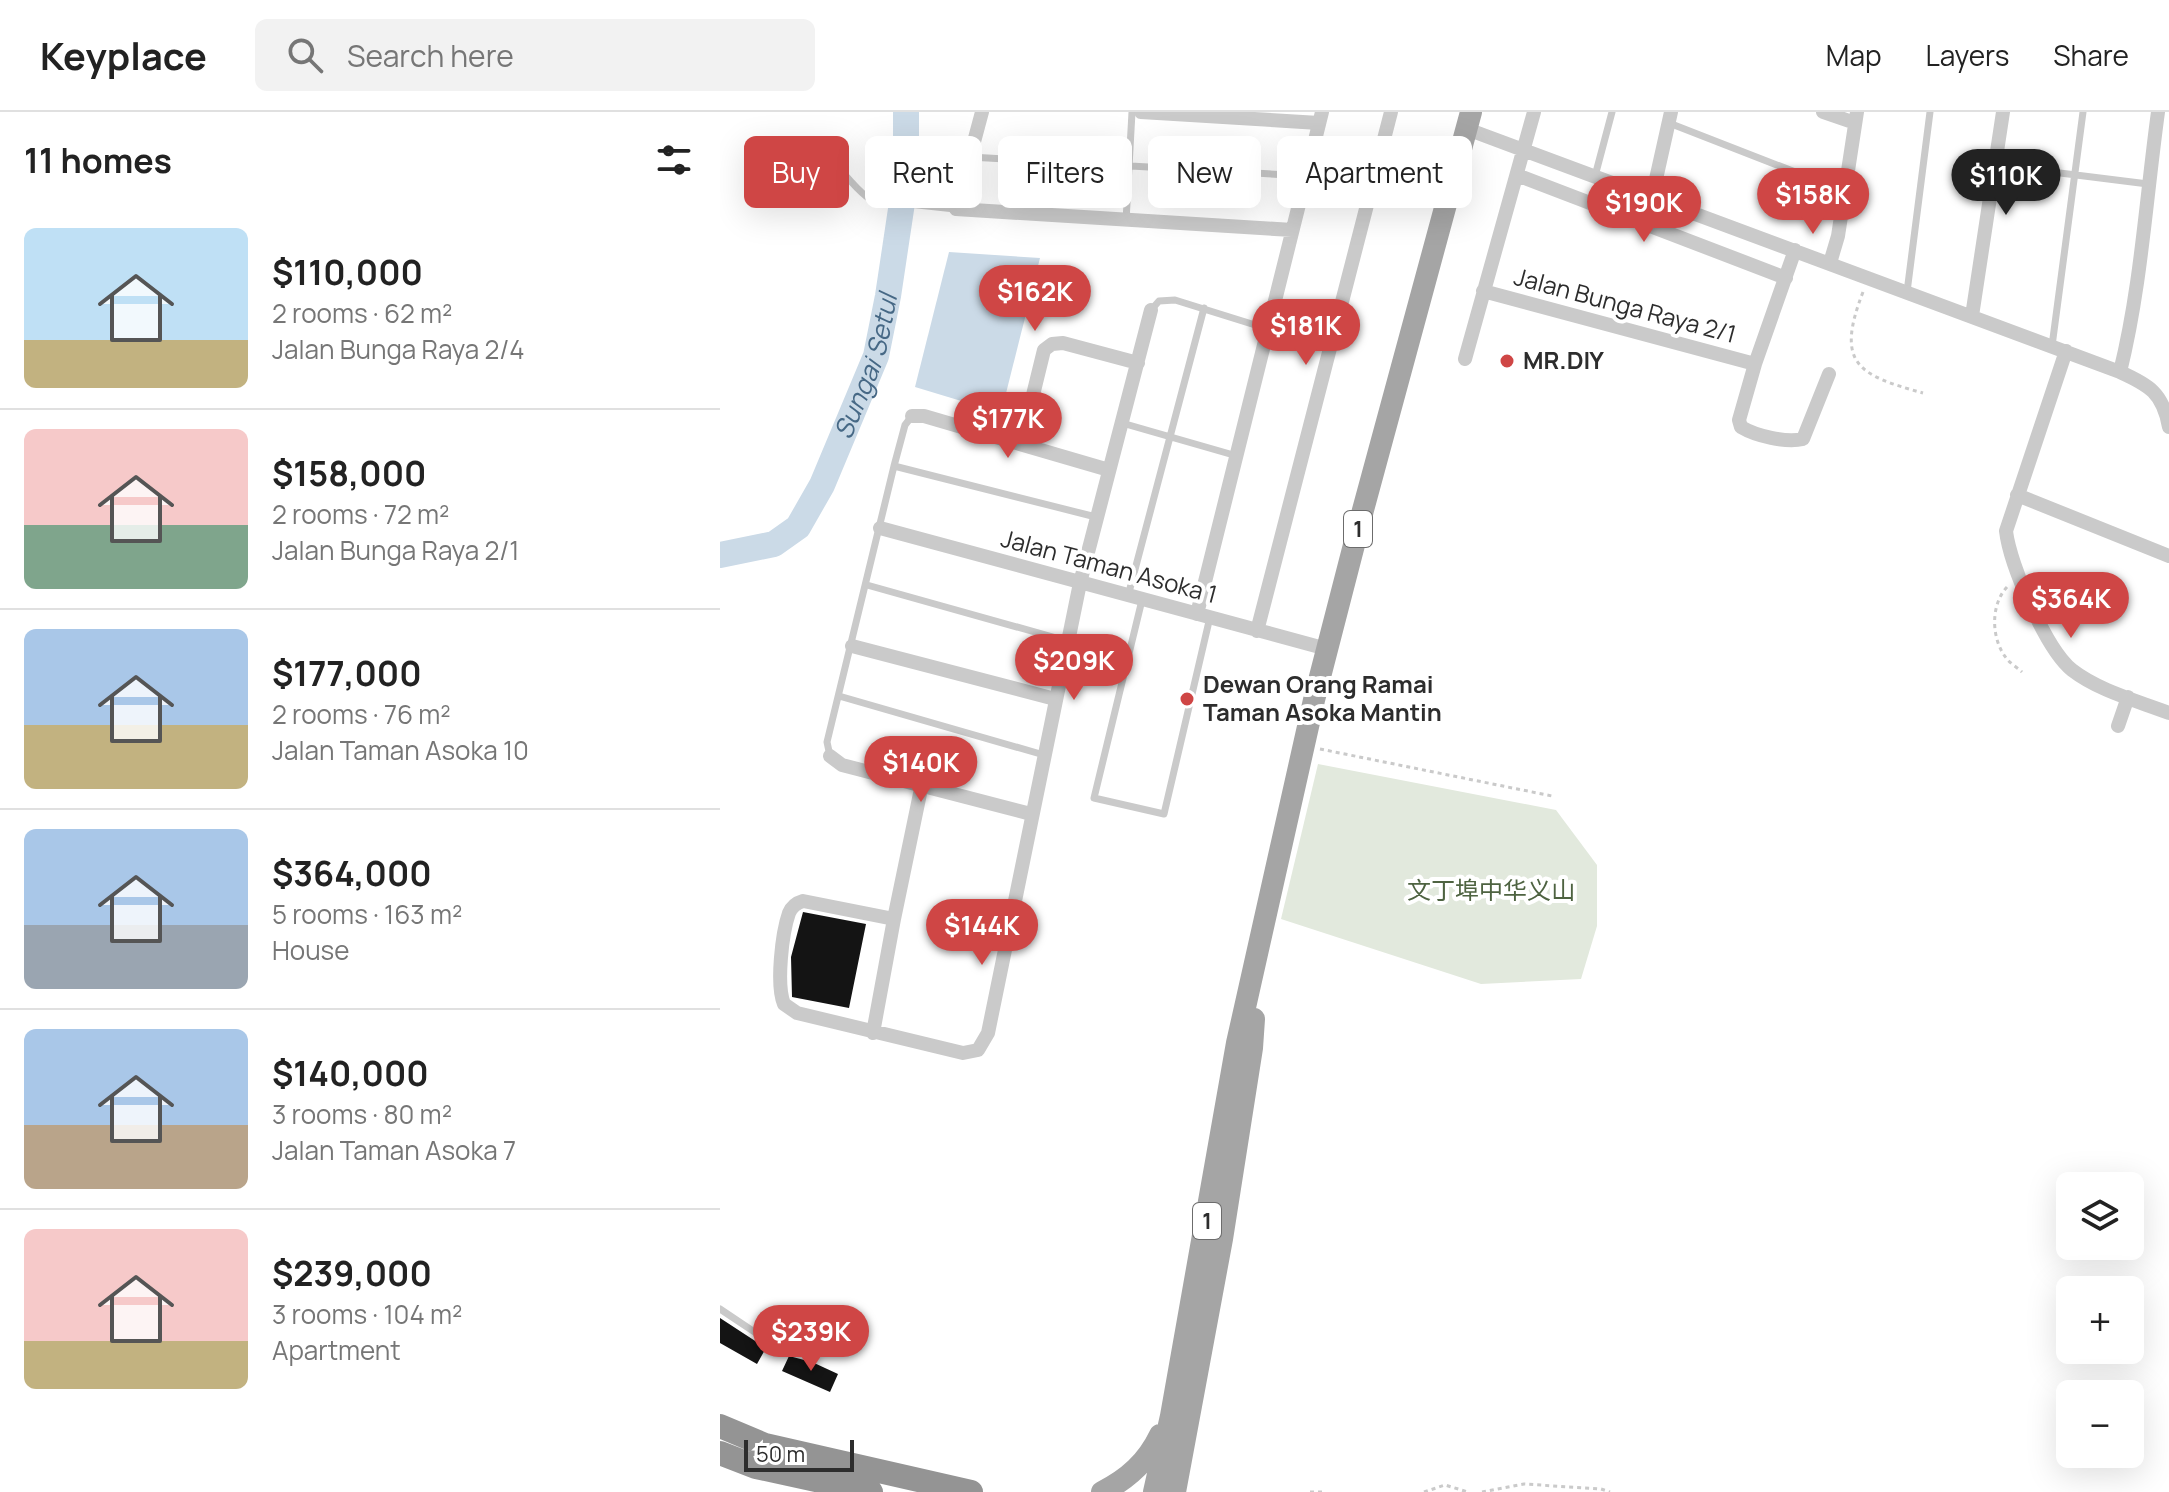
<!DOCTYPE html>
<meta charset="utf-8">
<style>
:root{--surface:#fff;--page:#f2f2f2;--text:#222;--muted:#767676;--line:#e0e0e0;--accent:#cf4645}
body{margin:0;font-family:Manrope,"Noto Sans SC",sans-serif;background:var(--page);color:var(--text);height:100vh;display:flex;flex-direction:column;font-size:30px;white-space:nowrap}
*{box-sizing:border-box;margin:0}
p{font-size:26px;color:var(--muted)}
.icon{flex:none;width:44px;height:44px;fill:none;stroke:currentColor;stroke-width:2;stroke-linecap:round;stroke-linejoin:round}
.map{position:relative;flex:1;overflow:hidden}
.panel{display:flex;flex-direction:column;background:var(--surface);width:720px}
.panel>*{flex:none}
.top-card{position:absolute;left:24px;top:24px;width:760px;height:72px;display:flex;gap:16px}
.buttons{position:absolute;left:1336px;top:1060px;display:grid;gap:16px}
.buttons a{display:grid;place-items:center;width:88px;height:88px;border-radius:12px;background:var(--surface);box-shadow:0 8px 32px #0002;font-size:40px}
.scale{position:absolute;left:24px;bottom:20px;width:110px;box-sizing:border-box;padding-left:8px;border:4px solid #2d2d2d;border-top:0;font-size:22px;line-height:28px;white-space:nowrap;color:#2d2d2d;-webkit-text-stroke:6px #fff;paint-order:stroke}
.price{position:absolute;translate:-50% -68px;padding:0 18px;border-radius:28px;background:var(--accent);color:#fff;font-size:26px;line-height:52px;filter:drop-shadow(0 2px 4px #0008)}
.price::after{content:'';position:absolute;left:50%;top:48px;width:24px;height:18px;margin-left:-12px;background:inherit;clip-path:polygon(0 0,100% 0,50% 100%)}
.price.on{background:#222;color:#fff}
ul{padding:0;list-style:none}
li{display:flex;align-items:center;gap:24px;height:200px;padding:0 24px}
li+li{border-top:2px solid var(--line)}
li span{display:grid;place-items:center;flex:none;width:224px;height:160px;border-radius:12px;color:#555}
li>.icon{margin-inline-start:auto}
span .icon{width:96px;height:96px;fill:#fffc;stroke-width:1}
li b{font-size:34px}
h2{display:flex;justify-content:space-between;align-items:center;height:96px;padding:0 24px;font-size:34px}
.tag{padding:0 28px;border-radius:12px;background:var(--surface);box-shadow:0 8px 32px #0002;font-size:28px;line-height:72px}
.tag.on{background:var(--accent);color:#fff}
header{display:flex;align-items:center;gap:48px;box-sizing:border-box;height:112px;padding:0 40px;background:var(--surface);border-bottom:2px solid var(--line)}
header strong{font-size:38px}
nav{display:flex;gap:44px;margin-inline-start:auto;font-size:28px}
.search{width:560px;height:72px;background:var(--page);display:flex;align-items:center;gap:20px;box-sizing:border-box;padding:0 28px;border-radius:12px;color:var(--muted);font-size:30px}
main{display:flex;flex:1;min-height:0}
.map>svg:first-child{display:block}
</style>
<header>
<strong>Keyplace</strong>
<div class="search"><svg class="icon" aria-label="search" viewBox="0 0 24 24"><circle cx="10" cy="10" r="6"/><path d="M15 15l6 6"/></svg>Search here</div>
<nav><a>Map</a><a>Layers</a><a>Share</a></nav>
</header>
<main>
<section class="panel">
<h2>11 homes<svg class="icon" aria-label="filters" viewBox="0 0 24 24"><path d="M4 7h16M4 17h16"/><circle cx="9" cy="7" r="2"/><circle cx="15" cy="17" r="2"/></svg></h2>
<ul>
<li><span style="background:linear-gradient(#bfe0f5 70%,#c2b280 0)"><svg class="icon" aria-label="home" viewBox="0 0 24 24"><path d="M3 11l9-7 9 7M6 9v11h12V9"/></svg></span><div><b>$110,000</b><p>2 rooms · 62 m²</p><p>Jalan Bunga Raya 2/4</p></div></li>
<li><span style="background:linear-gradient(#f6c9c9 60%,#7fa58c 0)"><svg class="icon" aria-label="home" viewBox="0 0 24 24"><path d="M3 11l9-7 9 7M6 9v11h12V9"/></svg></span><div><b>$158,000</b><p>2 rooms · 72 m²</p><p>Jalan Bunga Raya 2/1</p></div></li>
<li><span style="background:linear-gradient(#a9c7e8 60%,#c2b280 0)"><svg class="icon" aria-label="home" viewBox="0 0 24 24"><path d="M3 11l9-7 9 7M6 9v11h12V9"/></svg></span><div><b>$177,000</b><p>2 rooms · 76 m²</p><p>Jalan Taman Asoka 10</p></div></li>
<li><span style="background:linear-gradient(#a9c7e8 60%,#9aa5b1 0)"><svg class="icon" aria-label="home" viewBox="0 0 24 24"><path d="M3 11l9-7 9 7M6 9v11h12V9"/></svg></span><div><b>$364,000</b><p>5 rooms · 163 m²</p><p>House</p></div></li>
<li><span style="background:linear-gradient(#a9c7e8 60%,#b9a48a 0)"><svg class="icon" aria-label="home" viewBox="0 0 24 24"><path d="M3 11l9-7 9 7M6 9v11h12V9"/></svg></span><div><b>$140,000</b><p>3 rooms · 80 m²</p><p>Jalan Taman Asoka 7</p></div></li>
<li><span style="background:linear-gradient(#f6c9c9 70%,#c2b280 0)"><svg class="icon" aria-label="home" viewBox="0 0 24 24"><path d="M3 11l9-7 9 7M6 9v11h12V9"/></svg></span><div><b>$239,000</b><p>3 rooms · 104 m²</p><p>Apartment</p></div></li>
</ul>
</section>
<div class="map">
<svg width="1449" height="1380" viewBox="0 0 1449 1380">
<rect width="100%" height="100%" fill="#fff"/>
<path fill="#e2e9dd" d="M 598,652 L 836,698 L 877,753 L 877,814 L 861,867 L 761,872 L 561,807 Z"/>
<path fill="#cbdae7" d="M 229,140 L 320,146 L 281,301 L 195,275 Z"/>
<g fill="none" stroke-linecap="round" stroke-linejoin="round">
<path stroke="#cbdae7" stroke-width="26" id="s1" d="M 0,443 L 54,432 L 78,415 L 102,373 L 156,244 L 168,184 L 186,64 L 186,0"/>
</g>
<path fill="#141414" d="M 83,800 L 146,812 L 129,896 L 72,885 L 71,845 Z
M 0,1206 L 46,1236 L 37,1252 L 0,1231 Z
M 69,1244 L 92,1250 L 118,1262 L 110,1280 L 62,1259 Z"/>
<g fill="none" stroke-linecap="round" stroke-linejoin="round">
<path stroke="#cacaca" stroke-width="3" stroke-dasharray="4 4" stroke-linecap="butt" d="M 1143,180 C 1115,252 1138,263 1203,281
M 1287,475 C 1270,493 1271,528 1287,547 C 1291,552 1298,556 1302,560
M 600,637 L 832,684
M 590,1380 L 604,1380
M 704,1380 L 725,1373 L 748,1380
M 762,1380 L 804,1372 L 881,1377 L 890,1380"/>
<path stroke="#cacaca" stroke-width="7" d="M 949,11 L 1124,79
M 250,45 L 586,64
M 1276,53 L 1428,72
M 44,64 C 66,51 101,39 123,61 C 132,70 139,80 151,88 L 235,97
M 875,64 L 892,0
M 406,109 L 412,0
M 1187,180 L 1210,0
M 555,189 L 618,205
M 431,198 L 439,189 L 455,188 L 548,217
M 1332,234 L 1363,0
M 402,311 L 517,344
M 174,354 L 376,405
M 147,473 L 347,529
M 408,484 L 484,196
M 422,488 L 374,686 L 444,702 L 490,505
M 119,584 L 324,643
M 110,644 L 107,630 L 174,354 L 185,313 L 192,304
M 0,1197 L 54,1233 L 91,1244"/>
<path stroke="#cacaca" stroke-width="14" d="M 262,0 L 236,97 L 572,118
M 421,0 L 599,11
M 1103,0 L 1135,11
M 747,17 L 1400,260 C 1429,273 1443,281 1449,315
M 797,63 L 1066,166
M 932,85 L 951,0
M 1075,138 L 1035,252 L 1019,308 L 1021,315 C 1036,324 1066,331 1083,327 L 1109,262
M 1110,151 L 1118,124 L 1137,0
M 763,179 L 1035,252
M 1252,204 L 1283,0
M 1346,239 L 1286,419 C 1290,453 1326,537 1352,558 C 1379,579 1418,589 1449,601
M 745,247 L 814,0
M 1400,260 C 1421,175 1426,87 1438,0
M 192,304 L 204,304 L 389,358
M 301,332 L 324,238 L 332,232 L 343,231 L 418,251
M 1297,383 L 1449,444
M 160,416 L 607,537
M 477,502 L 602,0
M 537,519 L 671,0
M 132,534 L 335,587
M 1398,614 L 1408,585
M 110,644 L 122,653 L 311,702
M 174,807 L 83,789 C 76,791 72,794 69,801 C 62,821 56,873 64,892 L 77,901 L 243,941 L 258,938 L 268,921 L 360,471 L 431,198
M 153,921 L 174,807 L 202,672"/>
<path stroke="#a5a5a5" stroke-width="22" d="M 382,1380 C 408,1367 427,1350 440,1323
M 434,1380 L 451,1304 L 517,931 L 594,588 L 643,398 L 751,0
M 455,1380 L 502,1127 L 532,936 L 534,907"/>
<path stroke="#949494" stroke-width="24" d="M 0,1314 L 45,1333 L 251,1380
M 0,1341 L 36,1355 L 151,1380"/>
</g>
<g fill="#cf4645" stroke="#fff" stroke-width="3">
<circle cx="787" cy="249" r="8"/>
<circle cx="467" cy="587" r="8"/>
</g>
<g text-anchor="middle" stroke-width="8" stroke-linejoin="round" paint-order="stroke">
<g fill="#fff" stroke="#6c6c6c" stroke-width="2">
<rect x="624" y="399" width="28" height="36" rx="6"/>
<rect x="473" y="1091" width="28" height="36" rx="6"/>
</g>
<g font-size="22" font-weight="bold" fill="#2d2d2d">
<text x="638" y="425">1</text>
<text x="487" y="1117">1</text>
</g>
<g font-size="24" fill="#2d2d2d" stroke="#fff">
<text transform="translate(905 194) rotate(15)" y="8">Jalan Bunga Raya 2/1</text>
<text transform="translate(389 455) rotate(15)" y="8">Jalan Taman Asoka 1</text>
</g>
<g font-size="24" font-weight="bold" fill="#2d2d2d" stroke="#fff" text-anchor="start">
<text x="803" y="257">MR.DIY</text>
<text x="483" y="581">Dewan Orang Ramai<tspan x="483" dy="28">Taman Asoka Mantin</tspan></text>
</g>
<g font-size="24" fill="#4e6341" stroke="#fff">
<text x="771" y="787">文丁埠中华义山</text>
</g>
<g font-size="26" font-style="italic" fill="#466885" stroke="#fff">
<text dy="9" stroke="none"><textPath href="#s1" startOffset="260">Sungai Setul</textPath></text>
</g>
</g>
</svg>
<div class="buttons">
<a><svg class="icon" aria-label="layers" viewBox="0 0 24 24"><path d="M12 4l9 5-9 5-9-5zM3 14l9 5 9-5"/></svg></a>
<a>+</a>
<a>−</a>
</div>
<div class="scale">50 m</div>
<b class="price on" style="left:1286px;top:105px">$110K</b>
<b class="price" style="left:1093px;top:124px">$158K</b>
<b class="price" style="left:924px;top:132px">$190K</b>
<b class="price" style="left:315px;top:221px">$162K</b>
<b class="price" style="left:586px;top:255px">$181K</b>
<b class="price" style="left:288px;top:348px">$177K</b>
<b class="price" style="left:1351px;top:528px">$364K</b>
<b class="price" style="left:354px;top:590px">$209K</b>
<b class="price" style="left:201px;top:692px">$140K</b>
<b class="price" style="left:262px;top:855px">$144K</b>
<b class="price" style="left:91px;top:1261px">$239K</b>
<div class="top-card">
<a class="tag on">Buy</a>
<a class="tag">Rent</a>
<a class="tag">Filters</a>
<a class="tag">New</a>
<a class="tag">Apartment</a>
</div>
</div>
</main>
